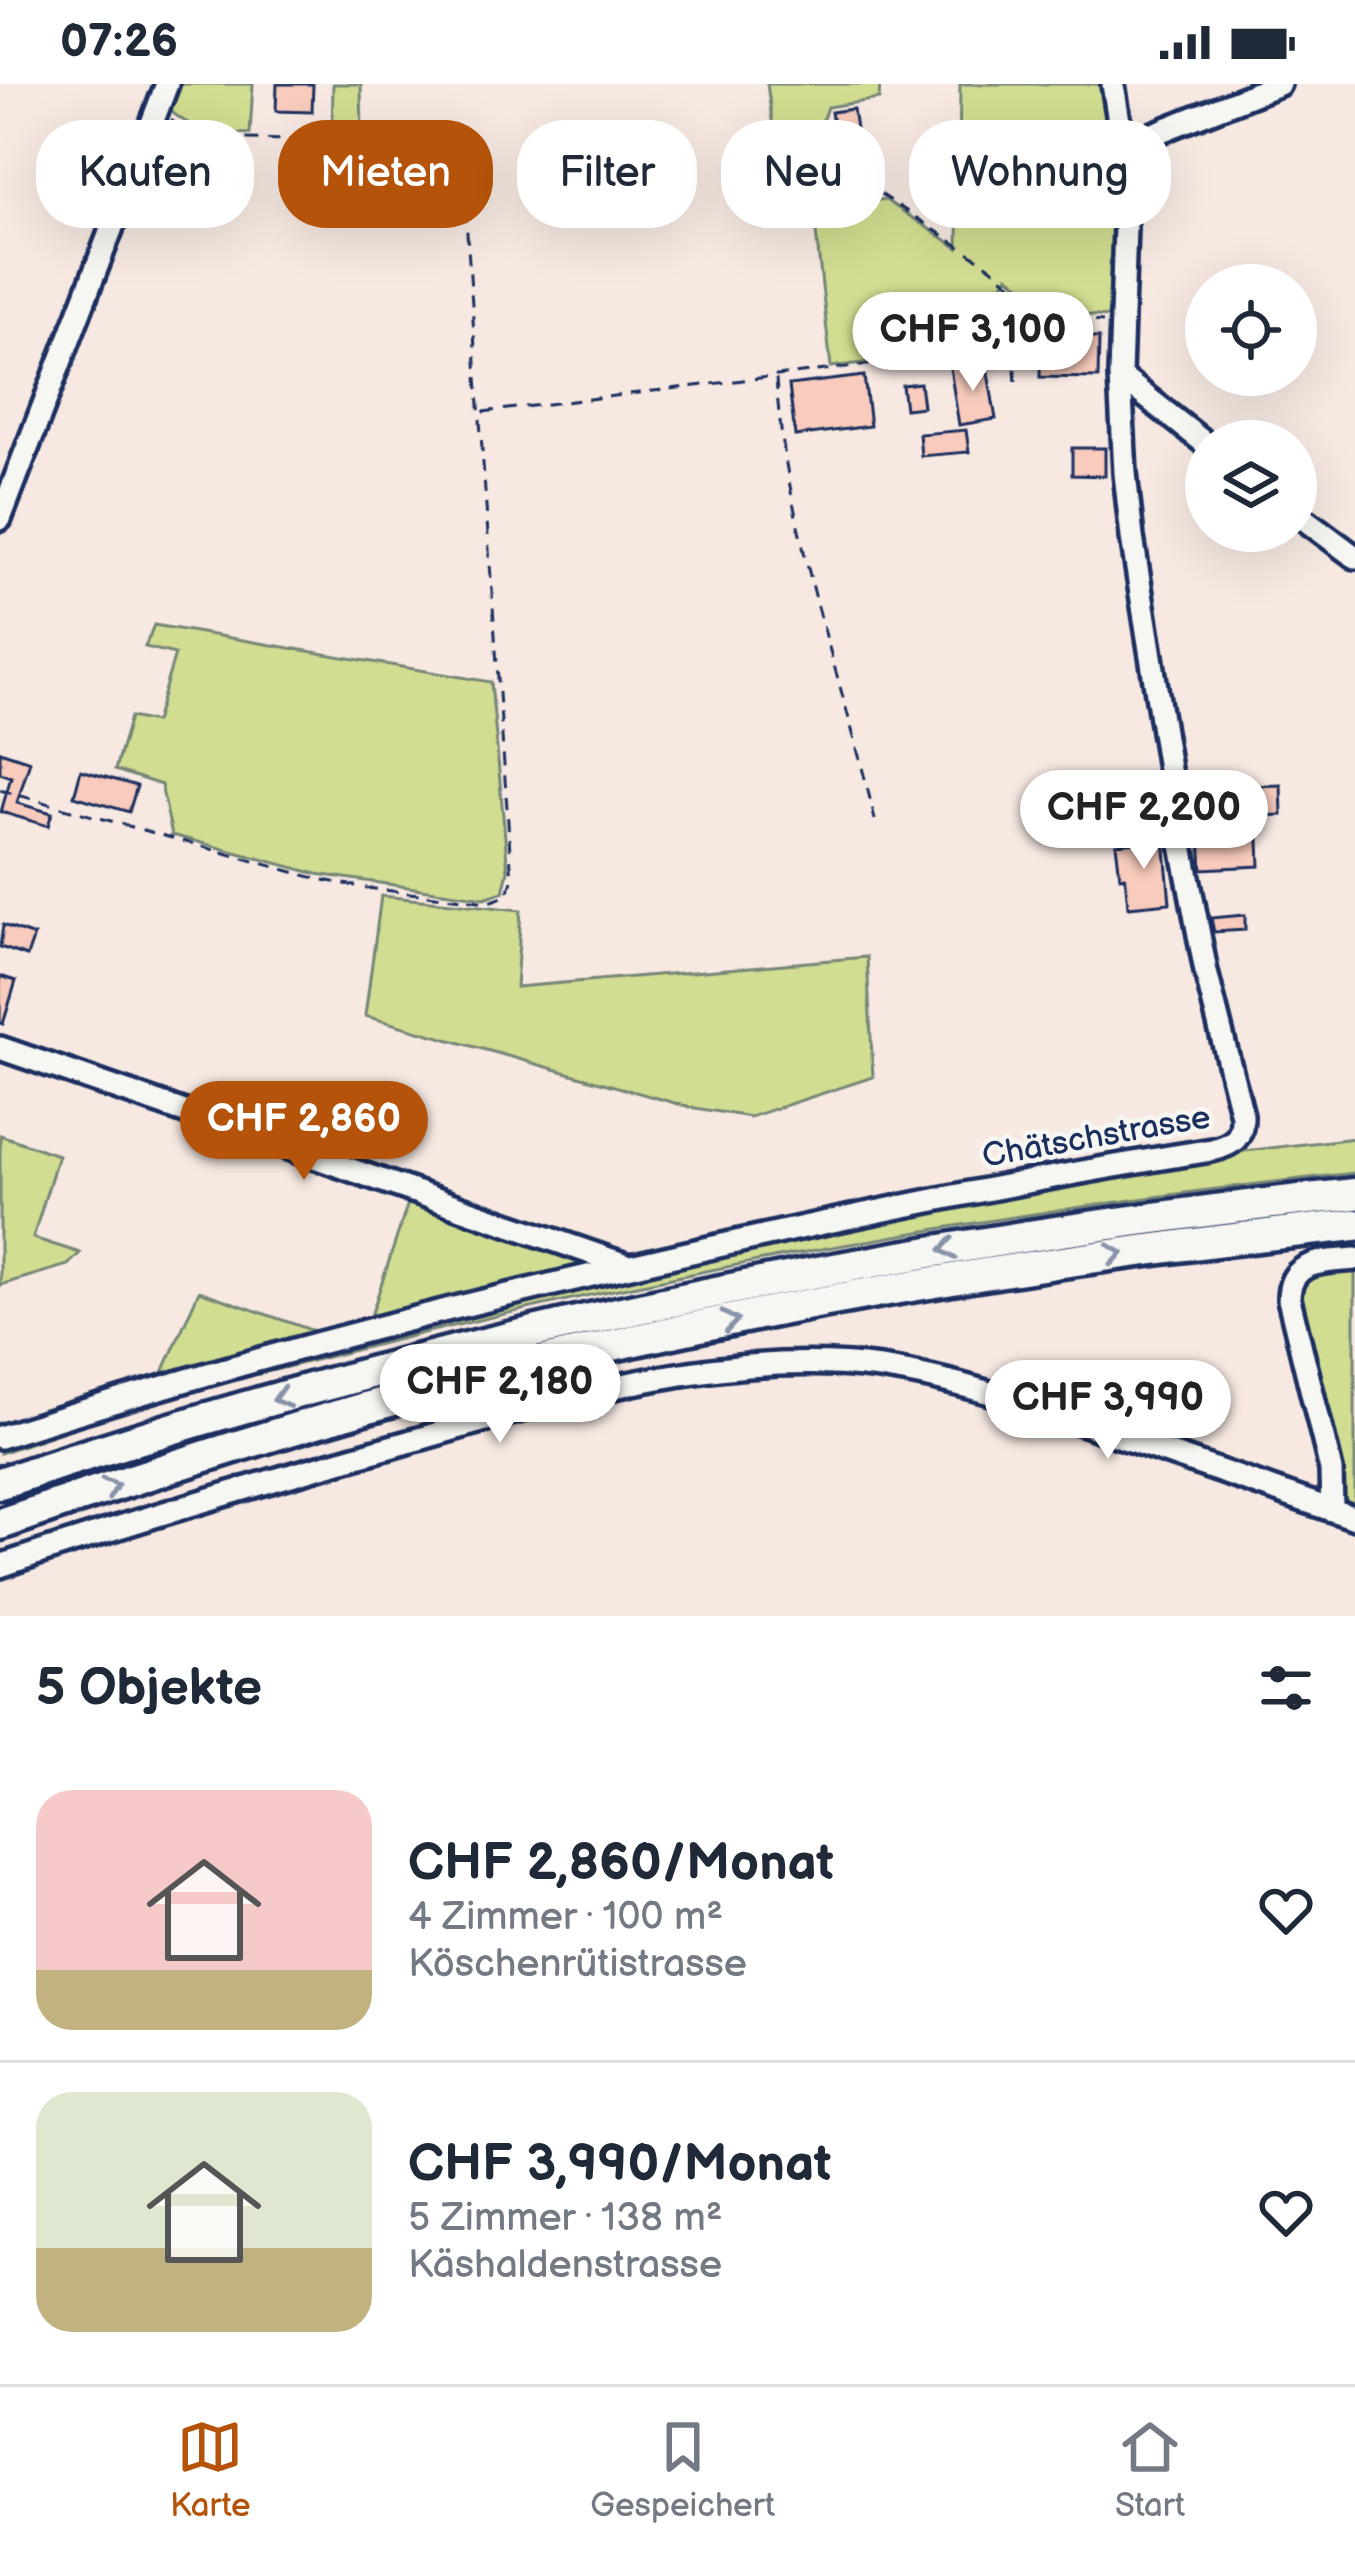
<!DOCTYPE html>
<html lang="de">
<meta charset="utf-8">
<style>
:root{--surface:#fff;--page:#f6f6f7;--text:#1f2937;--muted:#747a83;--line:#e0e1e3;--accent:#b45309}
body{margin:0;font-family:"Balsamiq Sans",sans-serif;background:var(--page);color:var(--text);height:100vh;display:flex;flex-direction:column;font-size:45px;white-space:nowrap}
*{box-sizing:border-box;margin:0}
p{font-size:39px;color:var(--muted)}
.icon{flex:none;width:66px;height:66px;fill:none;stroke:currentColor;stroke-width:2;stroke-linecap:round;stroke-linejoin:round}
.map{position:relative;height:1532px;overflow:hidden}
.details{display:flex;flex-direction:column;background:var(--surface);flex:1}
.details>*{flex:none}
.top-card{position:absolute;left:36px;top:36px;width:1284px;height:108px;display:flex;gap:24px}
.tools{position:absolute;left:1185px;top:180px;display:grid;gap:24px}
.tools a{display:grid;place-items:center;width:132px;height:132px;border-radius:50%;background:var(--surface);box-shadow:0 12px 48px #0002;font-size:60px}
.price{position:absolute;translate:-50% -102px;padding:0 27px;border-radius:42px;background:#fff;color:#222;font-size:39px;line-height:78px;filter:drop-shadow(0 3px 6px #0008)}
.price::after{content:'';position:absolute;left:50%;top:72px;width:36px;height:27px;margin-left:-18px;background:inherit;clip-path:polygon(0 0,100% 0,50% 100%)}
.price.selected{background:var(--accent);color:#fff}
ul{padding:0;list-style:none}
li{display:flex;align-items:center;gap:36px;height:300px;padding:0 36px}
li+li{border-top:3px solid var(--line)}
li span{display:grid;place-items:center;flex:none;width:336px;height:240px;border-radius:36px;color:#555}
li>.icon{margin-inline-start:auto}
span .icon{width:144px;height:144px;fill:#fffc;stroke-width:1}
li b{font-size:51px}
h2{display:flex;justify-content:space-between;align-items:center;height:144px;padding:0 36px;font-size:51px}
.tag{padding:0 42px;border-radius:48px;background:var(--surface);box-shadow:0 12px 48px #0002;font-size:42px;line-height:108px}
.tag.selected{background:var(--accent);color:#fff}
.status{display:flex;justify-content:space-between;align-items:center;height:84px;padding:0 60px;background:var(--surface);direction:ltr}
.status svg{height:33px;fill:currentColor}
.dock{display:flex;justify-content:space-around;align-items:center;height:168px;border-top:3px solid var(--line);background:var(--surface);font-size:33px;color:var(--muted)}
.dock a{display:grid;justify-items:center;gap:6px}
.dock .selected{color:var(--accent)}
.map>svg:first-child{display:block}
</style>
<div class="status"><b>07:26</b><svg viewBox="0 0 49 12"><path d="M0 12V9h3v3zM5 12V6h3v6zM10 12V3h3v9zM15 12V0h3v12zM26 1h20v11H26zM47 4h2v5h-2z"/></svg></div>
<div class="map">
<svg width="1355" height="1532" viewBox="0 0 1355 1532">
<rect width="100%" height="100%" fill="#f7e9e2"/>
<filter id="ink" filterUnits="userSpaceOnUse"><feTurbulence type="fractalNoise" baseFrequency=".00833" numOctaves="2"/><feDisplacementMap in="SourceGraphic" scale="24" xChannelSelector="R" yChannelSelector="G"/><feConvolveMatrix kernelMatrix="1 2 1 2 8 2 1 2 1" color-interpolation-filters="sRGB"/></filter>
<g filter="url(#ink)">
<path fill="#d1dd90" stroke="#768677" stroke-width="3" d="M 173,0 L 253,0 L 250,50 C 213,48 193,49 165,22 Z
M 333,0 L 361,0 L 362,53 L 332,52 Z
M 767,0 L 880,0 L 879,15 L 827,23 L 812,66 L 777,73 Z
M 960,0 L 1108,0 L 1118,64 L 1118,234 L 1055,228 L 1008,192 L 987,226 L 1018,247 L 1009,260 L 831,283 L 814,130 L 884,115 L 958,164 Z
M 154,541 L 491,598 L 508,787 L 503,808 L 484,814 L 317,790 L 172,751 L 161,701 L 115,686 L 130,633 L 155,638 L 175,570 L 145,563 Z
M 381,812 L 521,826 L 516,903 L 867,873 L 873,993 L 750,1033 L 689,1023 L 365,932 Z
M 0,1051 L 58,1071 L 33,1154 L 80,1169 L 68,1181 L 0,1201 Z
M 1355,1054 L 1355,1089 C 1012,1125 673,1185 339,1270 C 281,1285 221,1298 163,1315 C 108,1331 54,1351 0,1369 L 0,1360 L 160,1307 L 848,1136 L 1236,1068 Z
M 411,1110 L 605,1182 L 368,1241 Z
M 1355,1180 L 1355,1428 L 1351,1426 L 1338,1407 L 1293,1213 L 1312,1183 Z
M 199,1207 L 323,1250 L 160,1295 Z"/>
<path fill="#f8cbbc" stroke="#1b2f5e" stroke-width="3" d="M 277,0 L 313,0 L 312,28 L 276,27 Z
M 853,25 L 857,51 L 835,54 L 831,28 Z
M 833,72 L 838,110 L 793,116 L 788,77 Z
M 1007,209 L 1026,222 L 1013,241 L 994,228 Z
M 1041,253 L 1099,254 L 1098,294 L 1040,293 Z
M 986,278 L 996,335 L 959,341 L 950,284 Z
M 864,292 L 870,342 L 795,352 L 789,301 Z
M 920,299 L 923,323 L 905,325 L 902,301 Z
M 966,346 L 969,368 L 921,372 L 919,350 Z
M 1072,364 L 1105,364 L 1105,392 L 1072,391 Z
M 0,667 L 30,677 L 17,719 L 52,729 L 48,742 L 1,728 L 11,693 L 0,689 Z
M 81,686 L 137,702 L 129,728 L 74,712 Z
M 1150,697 L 1153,717 L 1115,722 L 1112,702 Z
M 1281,701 L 1282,731 L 1258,732 L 1260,782 L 1202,785 L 1198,722 L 1251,720 L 1250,702 Z
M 1164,755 L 1170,819 L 1128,823 L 1125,792 L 1120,793 L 1116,760 Z
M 1245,831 L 1245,846 L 1214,848 L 1211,834 Z
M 3,841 L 34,852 L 27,872 L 0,863 Z
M 0,892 L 16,897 L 3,940 L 0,939 Z"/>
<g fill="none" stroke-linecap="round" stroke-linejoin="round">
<g stroke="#1b2f5e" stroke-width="30">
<path id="minor" d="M 1123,62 L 1279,0
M 1120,292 L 1206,360
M 1296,429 L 1355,473
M 0,435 L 167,0
M 0,964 L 626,1181
M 0,1353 C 194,1291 389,1238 588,1192 C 795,1143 1002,1099 1212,1066 C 1233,1061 1243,1054 1242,1031 L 1206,888 L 1177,735 L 1132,453 L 1125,389 L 1120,292 L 1126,112 L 1123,62 L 1113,0
M 1332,1426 L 1331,1386 L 1289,1215 C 1289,1175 1325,1178 1355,1175
M 0,1482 C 135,1436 271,1396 408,1358 C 559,1315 721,1264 880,1284 C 958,1295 1032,1322 1107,1348 C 1189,1376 1272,1405 1355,1434"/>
</g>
<g stroke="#1b2f5e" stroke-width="39">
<path id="highway" d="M 0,1399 C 439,1253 895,1158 1355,1110
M 0,1440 C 143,1391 287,1344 434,1305 C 735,1225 1045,1174 1355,1141"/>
</g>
<path stroke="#1b2f5e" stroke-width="3" stroke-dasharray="12 9" stroke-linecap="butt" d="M 845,61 L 861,97 L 992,184 L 1039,223 L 1040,230
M 1014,264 L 1016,302
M 776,295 C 786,446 841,589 875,736
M 483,328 L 1013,263 L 1041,232 L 1103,238
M 0,706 L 318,795 L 366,804 L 488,818 C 503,814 509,811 512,796 L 462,77 L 456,65 L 446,60 L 212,54 L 181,45 L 171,36"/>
<use href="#minor" stroke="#f6f6f2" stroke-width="21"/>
<use href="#highway" stroke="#f6f6f2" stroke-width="30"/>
</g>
<defs><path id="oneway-chevron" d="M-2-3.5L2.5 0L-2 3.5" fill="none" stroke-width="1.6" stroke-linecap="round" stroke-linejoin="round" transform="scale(3)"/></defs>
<g stroke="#8892a8">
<use href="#oneway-chevron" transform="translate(948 1165) rotate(171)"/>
<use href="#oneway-chevron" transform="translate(1115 1170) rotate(-8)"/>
<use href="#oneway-chevron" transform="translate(730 1237) rotate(-11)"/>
<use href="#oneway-chevron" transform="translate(281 1314) rotate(164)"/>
<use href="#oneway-chevron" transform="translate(111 1403) rotate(-19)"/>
</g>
</g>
<g text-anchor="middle" stroke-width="9" stroke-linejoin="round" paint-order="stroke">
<g font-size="33" fill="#1b2f5e" stroke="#f6f6f2">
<text transform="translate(1096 1051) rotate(-10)" y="12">Chätschstrasse</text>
</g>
</g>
</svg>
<div class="tools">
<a><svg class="icon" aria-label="locate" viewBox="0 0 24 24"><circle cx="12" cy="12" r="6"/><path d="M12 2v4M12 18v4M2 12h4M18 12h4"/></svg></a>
<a><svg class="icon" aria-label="layers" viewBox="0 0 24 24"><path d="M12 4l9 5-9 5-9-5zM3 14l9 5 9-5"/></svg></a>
</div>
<b class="price" style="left:973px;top:310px">CHF 3,100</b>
<b class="price" style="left:1144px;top:788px">CHF 2,200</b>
<b class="price selected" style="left:304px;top:1099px">CHF 2,860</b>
<b class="price" style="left:500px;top:1362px">CHF 2,180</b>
<b class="price" style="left:1108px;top:1378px">CHF 3,990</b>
<div class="top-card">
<a class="tag">Kaufen</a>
<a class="tag selected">Mieten</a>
<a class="tag">Filter</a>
<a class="tag">Neu</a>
<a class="tag">Wohnung</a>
</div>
</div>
<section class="details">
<h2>5 Objekte<svg class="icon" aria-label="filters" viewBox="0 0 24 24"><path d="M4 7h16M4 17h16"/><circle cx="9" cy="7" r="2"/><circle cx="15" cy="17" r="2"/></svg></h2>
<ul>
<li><span style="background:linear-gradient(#f6c9c9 75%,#c2b280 0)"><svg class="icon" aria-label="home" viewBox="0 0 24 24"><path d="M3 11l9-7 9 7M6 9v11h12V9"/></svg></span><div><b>CHF 2,860/Monat</b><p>4 Zimmer · 100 m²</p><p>Köschenrütistrasse</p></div><svg class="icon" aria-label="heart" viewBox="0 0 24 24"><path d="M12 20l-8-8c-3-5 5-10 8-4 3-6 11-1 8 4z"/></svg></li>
<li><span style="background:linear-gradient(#dfe7d0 65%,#c2b280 0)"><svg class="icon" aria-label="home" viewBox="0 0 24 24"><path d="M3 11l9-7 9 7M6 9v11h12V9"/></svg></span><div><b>CHF 3,990/Monat</b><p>5 Zimmer · 138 m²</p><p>Käshaldenstrasse</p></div><svg class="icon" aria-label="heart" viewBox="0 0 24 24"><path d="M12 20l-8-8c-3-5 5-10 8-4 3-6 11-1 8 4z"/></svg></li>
</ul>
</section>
<nav class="dock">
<a class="selected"><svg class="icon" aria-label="map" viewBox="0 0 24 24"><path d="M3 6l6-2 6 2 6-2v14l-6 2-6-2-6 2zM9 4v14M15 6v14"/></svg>Karte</a>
<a><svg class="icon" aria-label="saved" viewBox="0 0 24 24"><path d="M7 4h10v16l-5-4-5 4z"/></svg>Gespeichert</a>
<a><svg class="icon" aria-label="home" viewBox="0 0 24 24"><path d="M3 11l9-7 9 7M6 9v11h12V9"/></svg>Start</a>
</nav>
